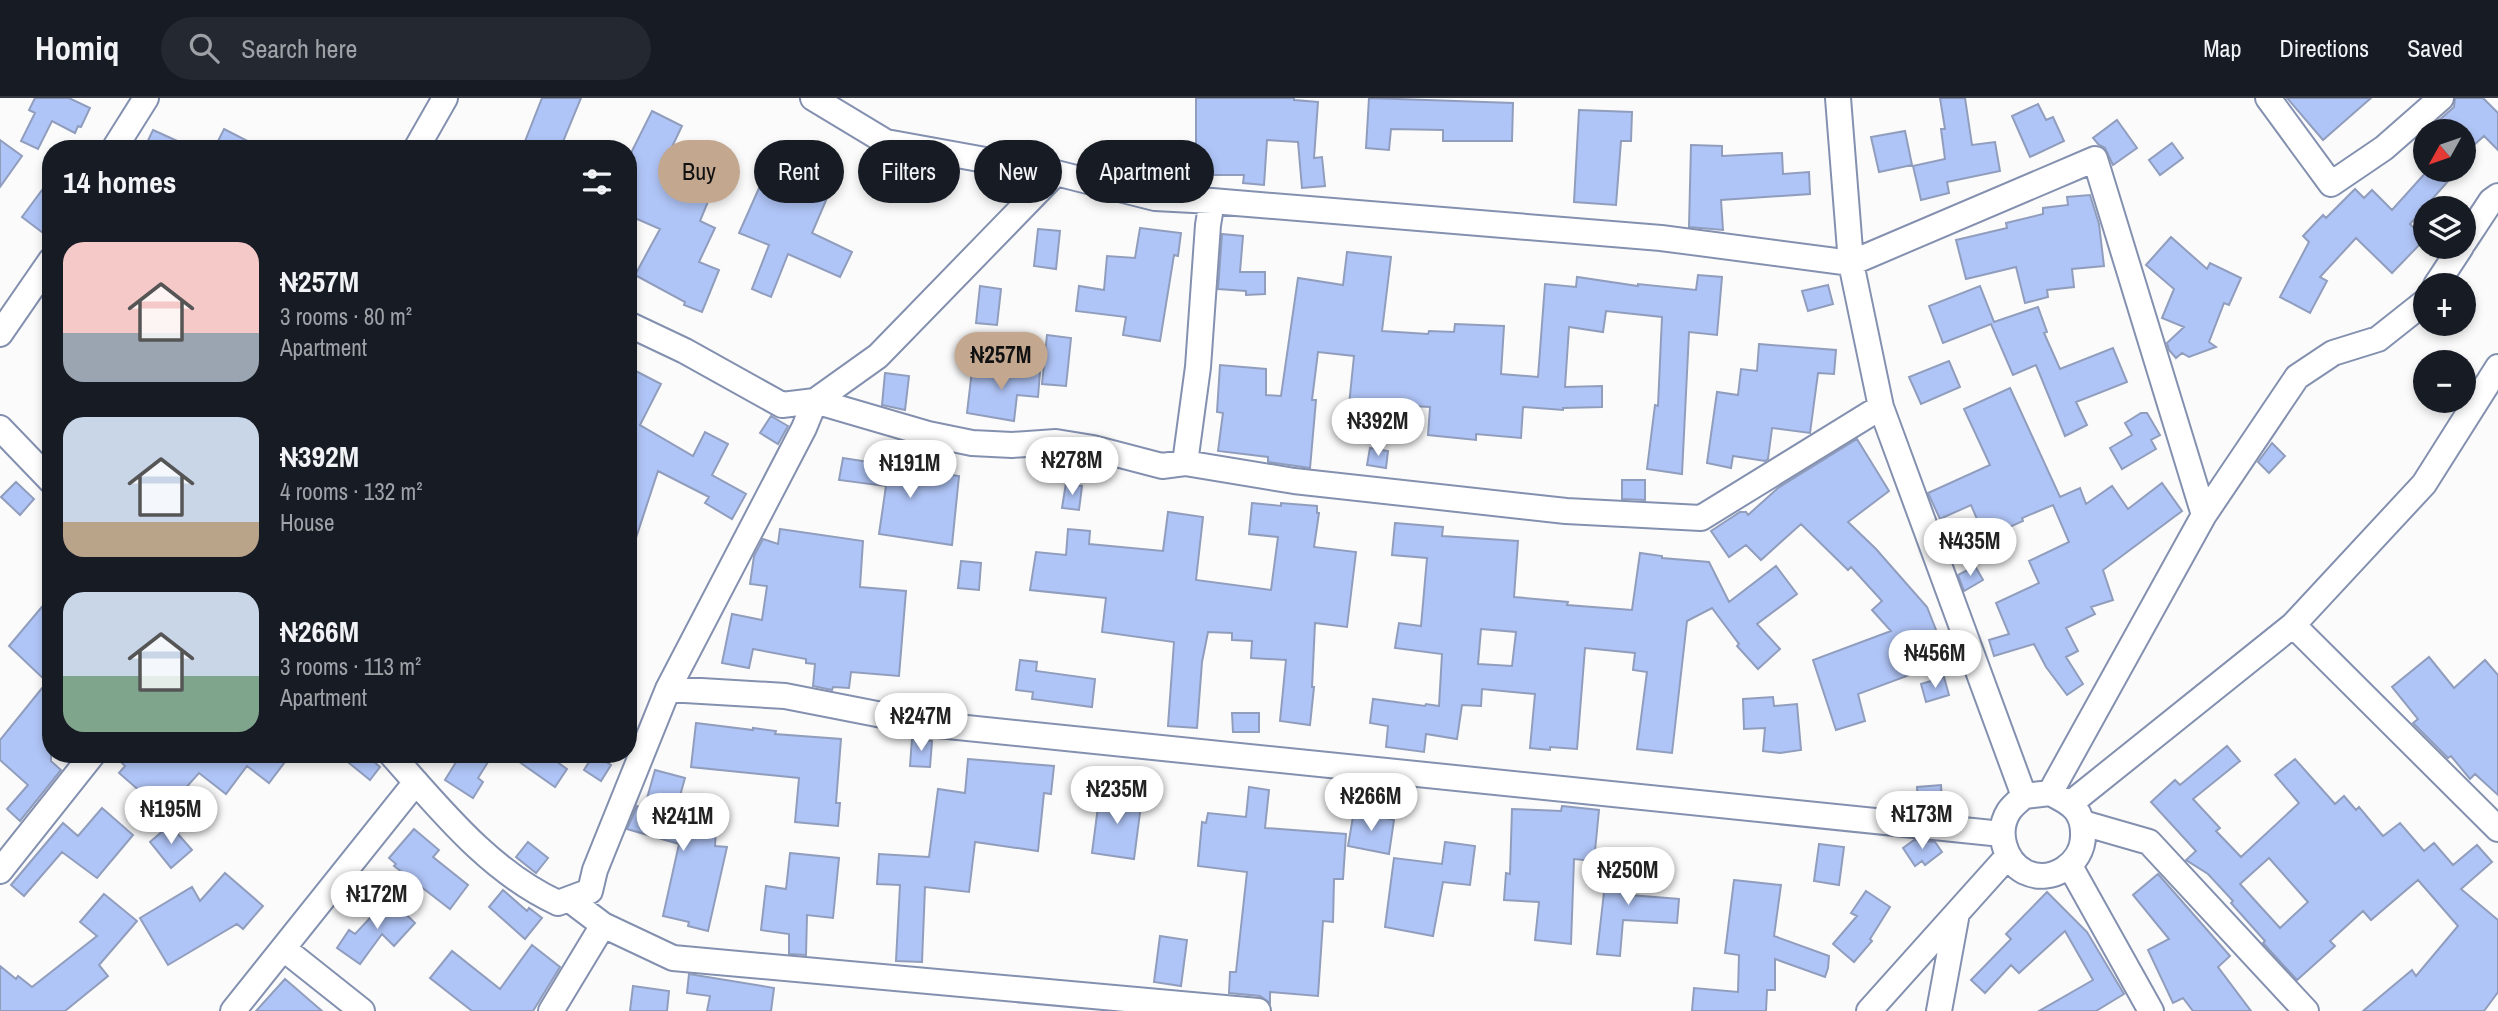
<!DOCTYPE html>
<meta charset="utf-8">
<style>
:root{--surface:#171b24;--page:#242831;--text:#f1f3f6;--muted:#9ea1a6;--line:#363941;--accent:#c3a78f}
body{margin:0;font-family:"Archivo Narrow",sans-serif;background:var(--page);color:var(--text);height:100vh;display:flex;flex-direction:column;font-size:26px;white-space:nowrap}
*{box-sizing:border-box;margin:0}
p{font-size:23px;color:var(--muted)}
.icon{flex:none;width:38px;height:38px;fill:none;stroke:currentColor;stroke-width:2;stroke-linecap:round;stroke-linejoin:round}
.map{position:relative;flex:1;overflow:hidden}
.sheet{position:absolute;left:42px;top:42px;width:595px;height:623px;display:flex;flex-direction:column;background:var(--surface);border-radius:28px;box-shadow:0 4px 10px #0003}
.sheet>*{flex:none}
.guide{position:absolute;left:658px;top:42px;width:665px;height:63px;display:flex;gap:14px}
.needle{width:46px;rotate:230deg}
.controls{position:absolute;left:2413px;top:21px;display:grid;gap:14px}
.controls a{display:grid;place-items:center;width:63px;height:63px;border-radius:50%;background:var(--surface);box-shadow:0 4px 10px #0003;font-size:35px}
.price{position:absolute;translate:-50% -60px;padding:0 16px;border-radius:24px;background:#fff;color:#222;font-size:23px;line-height:46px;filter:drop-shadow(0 2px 4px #0008)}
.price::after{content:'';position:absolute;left:50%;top:42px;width:21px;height:16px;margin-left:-10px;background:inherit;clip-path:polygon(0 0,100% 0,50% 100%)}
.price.current{background:var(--accent);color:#111}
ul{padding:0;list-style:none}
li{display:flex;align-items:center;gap:21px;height:175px;padding:0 21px}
li span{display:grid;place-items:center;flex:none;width:196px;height:140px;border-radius:21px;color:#555}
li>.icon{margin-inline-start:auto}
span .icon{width:84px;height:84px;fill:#fffc;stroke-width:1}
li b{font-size:30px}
h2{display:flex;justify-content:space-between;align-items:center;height:84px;padding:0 21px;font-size:30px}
.chip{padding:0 24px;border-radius:32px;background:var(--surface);box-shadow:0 4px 10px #0003;font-size:24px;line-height:63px}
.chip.current{background:var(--accent);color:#111}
header{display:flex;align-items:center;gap:42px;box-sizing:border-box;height:98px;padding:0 35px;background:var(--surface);border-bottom:2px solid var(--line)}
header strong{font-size:33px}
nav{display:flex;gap:38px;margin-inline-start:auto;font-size:24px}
.search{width:490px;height:63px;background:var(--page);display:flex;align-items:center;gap:18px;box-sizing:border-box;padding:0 24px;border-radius:38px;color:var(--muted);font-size:26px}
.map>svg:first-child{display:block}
</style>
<header>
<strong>Homiq</strong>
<div class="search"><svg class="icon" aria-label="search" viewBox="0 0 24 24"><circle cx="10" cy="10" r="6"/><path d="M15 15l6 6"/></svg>Search here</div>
<nav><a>Map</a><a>Directions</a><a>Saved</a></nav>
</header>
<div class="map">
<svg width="2498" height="913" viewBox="0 0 2498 913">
<rect width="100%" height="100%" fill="#fbfbfb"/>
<path fill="#b0c5f7" stroke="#909dbd" stroke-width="2" fill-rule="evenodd" d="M 35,0 L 69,0 L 90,10 L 81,29 L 78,28 L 75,35 L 52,23 L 38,51 L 21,43 L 35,15 L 29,12 Z
M 542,0 L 581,0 L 560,51 L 522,51 Z
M 1196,0 L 1294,0 L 1294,2 L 1318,4 L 1314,60 L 1322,59 L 1325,88 L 1302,90 L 1298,44 L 1267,42 L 1264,87 L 1243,85 L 1244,77 L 1196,77 Z
M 1369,0 L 1513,5 L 1512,43 L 1443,43 L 1443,32 L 1391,31 L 1389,52 L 1366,50 Z
M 1940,0 L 1965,0 L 1972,47 L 1995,44 L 2000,73 L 1947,84 L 1949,95 L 1921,102 L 1913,68 L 1945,61 L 1941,31 L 1945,31 Z
M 2287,0 L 2371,0 L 2323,42 Z
M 2455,0 L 2483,0 L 2498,15 L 2498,52 L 2484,38 L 2464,56 L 2464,33 L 2427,33 L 2454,9 Z
M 2038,6 L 2046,22 L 2053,19 L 2064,43 L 2030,59 L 2012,18 Z
M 1579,12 L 1632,14 L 1631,43 L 1621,43 L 1616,107 L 1574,104 Z
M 652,13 L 682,28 L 671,51 L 721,72 L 700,123 L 715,130 L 699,164 L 719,172 L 702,214 L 684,207 L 685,204 L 635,177 L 660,131 L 628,117 L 628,61 Z
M 2117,22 L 2137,50 L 2113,67 L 2105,50 L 2098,46 L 2093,40 Z
M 224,31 L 263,51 L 214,51 Z
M 153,32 L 195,51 L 144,51 Z
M 1905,33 L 1912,67 L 1879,74 L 1871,39 Z
M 0,42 L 22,58 L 0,89 Z
M 2172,45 L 2183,60 L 2160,77 L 2149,62 Z
M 1691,47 L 1722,48 L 1722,58 L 1782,55 L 1783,76 L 1809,74 L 1810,96 L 1721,102 L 1723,132 L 1689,129 Z
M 805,57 L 839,72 L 812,135 L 852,154 L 840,179 L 788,156 L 771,199 L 752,191 L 769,147 L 739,135 L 759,90 L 785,99 Z
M 2428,72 L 2458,72 L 2410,126 L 2425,141 L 2392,175 L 2356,140 L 2320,179 L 2327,183 L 2310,215 L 2280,199 L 2309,144 L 2303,138 L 2323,117 L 2326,120 L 2355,91 L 2364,100 L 2372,92 L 2392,112 Z
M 51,80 L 51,141 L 22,119 Z
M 2090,97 L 2099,126 L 2104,168 L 2072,171 L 2074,189 L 2047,192 L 2048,199 L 2025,205 L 2016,169 L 1966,181 L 1956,142 L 2007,130 L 2006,125 L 2043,116 L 2043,110 L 2068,107 L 2067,99 Z
M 1140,130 L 1181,135 L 1178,158 L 1174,157 L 1160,243 L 1123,237 L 1126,219 L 1076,213 L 1079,188 L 1104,192 L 1107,158 L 1135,160 Z
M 1038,131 L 1060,133 L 1056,171 L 1034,168 Z
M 1222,136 L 1243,138 L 1240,174 L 1265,174 L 1265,196 L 1246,197 L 1246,193 L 1218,191 Z
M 2171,139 L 2207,171 L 2210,165 L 2241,180 L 2229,207 L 2224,205 L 2209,244 L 2216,249 L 2189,259 L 2182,255 L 2176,260 L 2169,252 L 2167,245 L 2184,229 L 2162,220 L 2174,191 L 2146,167 Z
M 1347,154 L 1391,159 L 1382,233 L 1428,236 L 1429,233 L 1454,234 L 1455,226 L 1504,228 L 1501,276 L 1538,279 L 1545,186 L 1576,189 L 1577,179 L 1638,188 L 1638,186 L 1696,192 L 1698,177 L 1722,179 L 1717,237 L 1689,234 L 1682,376 L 1647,371 L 1655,307 L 1658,308 L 1662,219 L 1606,213 L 1603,234 L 1569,229 L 1565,289 L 1602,288 L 1602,309 L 1563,310 L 1563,312 L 1523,309 L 1521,340 L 1476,336 L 1476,342 L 1428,337 L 1430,309 L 1372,306 L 1370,330 L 1347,327 L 1354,258 L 1318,254 L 1312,302 L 1316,302 L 1310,370 L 1268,364 L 1268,359 L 1218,353 L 1223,315 L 1217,314 L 1220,267 L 1266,271 L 1266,297 L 1281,298 L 1298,180 L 1343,187 Z
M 1828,187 L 1833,206 L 1808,213 L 1802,193 Z
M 980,188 L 1001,191 L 997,227 L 976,225 Z
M 1980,188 L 1994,224 L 2038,209 L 2047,234 L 2044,235 L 2060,271 L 2113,250 L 2127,284 L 2076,304 L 2087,327 L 2065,338 L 2036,267 L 2013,277 L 1991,226 L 1943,245 L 1929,208 Z
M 1047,237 L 1071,240 L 1066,288 L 1042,286 Z
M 1759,246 L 1836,252 L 1834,276 L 1818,275 L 1810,335 L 1772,330 L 1768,361 L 1765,363 L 1733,358 L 1731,370 L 1707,365 L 1717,294 L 1738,297 L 1741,271 L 1757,273 Z
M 1949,263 L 1960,289 L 1921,306 L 1909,279 Z
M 628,269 L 661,286 L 640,327 L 693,358 L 705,334 L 728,346 L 712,377 L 746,396 L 732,421 L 705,405 L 709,399 L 658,373 L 632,452 L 628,452 Z
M 998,269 L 1040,274 L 1038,299 L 1017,297 L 1014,323 L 967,315 L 972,272 L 997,275 Z
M 885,275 L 909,278 L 905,312 L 882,307 Z
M 2010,290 L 2060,399 L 2080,390 L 2086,406 L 2112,388 L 2128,411 L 2162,385 L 2182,413 L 2103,472 L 2113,502 L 2091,509 L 2095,516 L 2066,530 L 2078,553 L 2066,559 L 2083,586 L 2067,597 L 2046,569 L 2034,546 L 1994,558 L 1989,542 L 2009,536 L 1996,505 L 2039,485 L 2029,463 L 2069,444 L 2053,407 L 2022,420 L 2023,423 L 1985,440 L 1971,407 L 1940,421 L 1928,395 L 1990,367 L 1964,311 Z
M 2141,315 L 2147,315 L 2160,337 L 2151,342 L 2156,351 L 2122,371 L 2110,350 L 2132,337 L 2125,325 Z
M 771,318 L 788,328 L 778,346 L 760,335 Z
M 1857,341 L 1889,393 L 1848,424 L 1876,451 L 1927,509 L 1940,542 L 1915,552 L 1923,572 L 1858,596 L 1865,623 L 1836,632 L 1813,562 L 1891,533 L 1872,512 L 1882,503 L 1851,469 L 1848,472 L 1801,426 L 1761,462 L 1746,447 L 1729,459 L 1711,433 L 1740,414 L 1746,414 L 1748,417 L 1778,390 Z
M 2272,345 L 2285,358 L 2269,375 L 2258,364 Z
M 1370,350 L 1388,353 L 1386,370 L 1367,367 Z
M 843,360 L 959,378 L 952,447 L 879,436 L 886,388 L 839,382 Z
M 1622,382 L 1645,382 L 1645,402 L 1622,401 Z
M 16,384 L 34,401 L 20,417 L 1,399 Z
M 1066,385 L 1082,388 L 1079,412 L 1062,410 Z
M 1252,405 L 1281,408 L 1281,405 L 1317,408 L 1317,415 L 1319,415 L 1314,449 L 1356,454 L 1347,529 L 1315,525 L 1312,589 L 1314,589 L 1310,627 L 1280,623 L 1286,562 L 1251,560 L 1252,543 L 1232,542 L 1232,535 L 1208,534 L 1202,564 L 1197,630 L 1168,628 L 1174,544 L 1102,534 L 1106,500 L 1030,492 L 1036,454 L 1066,457 L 1068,431 L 1090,433 L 1089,446 L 1163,453 L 1168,414 L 1203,419 L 1196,482 L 1271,492 L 1278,439 L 1249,436 Z
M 1395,425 L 1443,429 L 1442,438 L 1518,443 L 1514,499 L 1568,504 L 1567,507 L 1632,512 L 1640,455 L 1662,458 L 1662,460 L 1709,464 L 1729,504 L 1776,468 L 1797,496 L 1757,526 L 1780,551 L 1758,571 L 1737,548 L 1739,546 L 1712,510 L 1687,523 L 1672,655 L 1637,651 L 1647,574 L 1633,572 L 1635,555 L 1585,550 L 1577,651 L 1550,649 L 1550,652 L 1530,650 L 1535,596 L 1482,591 L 1481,608 L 1462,607 L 1457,641 L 1426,636 L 1424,654 L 1386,649 L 1388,628 L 1370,625 L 1373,601 L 1425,608 L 1426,606 L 1439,608 L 1442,556 L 1395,550 L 1399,525 L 1421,528 L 1427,460 L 1392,457 ZM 1481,531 L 1516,534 L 1512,568 L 1478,566 Z
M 780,431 L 863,443 L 860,489 L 906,493 L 899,578 L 851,574 L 849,590 L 833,589 L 832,592 L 813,588 L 815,566 L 806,565 L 806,561 L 753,551 L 749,570 L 722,565 L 732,516 L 762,522 L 767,488 L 750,486 L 754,458 L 763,441 L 778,446 Z
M 961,463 L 981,465 L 979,492 L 958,490 Z
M 1975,468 L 1983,482 L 1964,493 L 1958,477 Z
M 51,498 L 51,663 L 61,672 L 20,723 L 7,711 L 28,687 L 0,662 L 0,642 L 47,584 L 9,548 Z
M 2429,559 L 2454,590 L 2485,562 L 2498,577 L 2498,697 L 2475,676 L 2470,681 L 2451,658 L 2448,660 L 2413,625 L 2418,621 L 2392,589 Z
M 1020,562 L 1037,564 L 1036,573 L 1095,581 L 1092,609 L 1032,601 L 1033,594 L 1016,592 Z
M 1944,579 L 1949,597 L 1926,604 L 1921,586 Z
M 1773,599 L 1774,608 L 1797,606 L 1801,652 L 1780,655 L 1763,653 L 1765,630 L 1744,631 L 1743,601 Z
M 1232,615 L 1259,615 L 1259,634 L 1233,634 Z
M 696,625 L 753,632 L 753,630 L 776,633 L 775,636 L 841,641 L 836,705 L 840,705 L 838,728 L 795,724 L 799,680 L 691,669 Z
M 912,641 L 932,643 L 930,669 L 910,668 Z
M 2227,648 L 2240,663 L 2193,701 L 2220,730 L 2216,733 L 2241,759 L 2299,705 L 2275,677 L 2295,661 L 2335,706 L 2344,698 L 2356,712 L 2359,709 L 2383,738 L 2400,725 L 2424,753 L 2434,745 L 2453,767 L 2477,747 L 2492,764 L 2461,791 L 2498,822 L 2498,894 L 2484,913 L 2363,913 L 2412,872 L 2416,878 L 2458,828 L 2418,782 L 2371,822 L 2363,813 L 2330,843 L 2335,848 L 2297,882 L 2263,845 L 2265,843 L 2231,805 L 2233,803 L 2208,776 L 2186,762 L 2196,753 L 2151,704 L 2175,682 L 2180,687 ZM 2269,760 L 2308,804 L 2280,830 L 2240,786 Z
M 113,656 L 291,656 L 269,685 L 247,668 L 226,696 L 199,675 L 164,714 L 119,675 L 125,668 Z
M 338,656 L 365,656 L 380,669 L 370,682 Z
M 461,656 L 493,656 L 478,680 L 483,684 L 473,700 L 445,682 Z
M 508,656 L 546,656 L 567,671 L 555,689 Z
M 594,656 L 611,667 L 601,683 L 584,672 Z
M 968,661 L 1054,668 L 1051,696 L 1044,695 L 1038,753 L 975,744 L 969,794 L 925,789 L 922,864 L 896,863 L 900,787 L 877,786 L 879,756 L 929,759 L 938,691 L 965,695 Z
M 655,672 L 685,680 L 674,719 L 676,720 L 675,725 L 716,731 L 715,748 L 727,749 L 708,833 L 688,828 L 689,824 L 663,818 L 679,746 L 627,731 L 637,708 L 644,711 Z
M 1941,687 L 1942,704 L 1918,706 L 1917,689 Z
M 1249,689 L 1269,692 L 1265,730 L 1346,736 L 1343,781 L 1334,781 L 1333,824 L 1323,823 L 1318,898 L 1270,894 L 1270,905 L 1260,898 L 1229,895 L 1230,874 L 1236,874 L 1247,774 L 1198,768 L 1202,724 L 1206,725 L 1208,715 L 1246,719 Z
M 1109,690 L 1129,693 L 1128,705 L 1141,707 L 1134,761 L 1092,755 L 1099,701 L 1108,702 Z
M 1562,708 L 1599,712 L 1594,763 L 1574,761 L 1571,846 L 1535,842 L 1539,804 L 1504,802 L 1506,775 L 1510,776 L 1512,711 L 1561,713 Z
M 102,710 L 133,737 L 97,780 L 62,754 L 24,798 L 11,787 L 63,725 L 78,738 Z
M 1354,713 L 1394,722 L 1389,756 L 1348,748 Z
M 170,727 L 192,752 L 171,770 L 150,744 Z
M 414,731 L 439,752 L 433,759 L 468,787 L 450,811 L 394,768 L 396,766 L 389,760 Z
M 1914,742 L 1935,744 L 1942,754 L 1925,767 L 1922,763 L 1915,768 L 1903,750 Z
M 528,744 L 548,760 L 536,775 L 516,759 Z
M 1445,744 L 1475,748 L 1470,787 L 1443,784 L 1433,838 L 1385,829 L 1394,760 L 1442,766 Z
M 1819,746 L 1844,749 L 1839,787 L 1814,783 Z
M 790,755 L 839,760 L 833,820 L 807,817 L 806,857 L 789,856 L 789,836 L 761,832 L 766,788 L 786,791 Z
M 1608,759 L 1634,762 L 1630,797 L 1679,801 L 1677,825 L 1623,822 L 1620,858 L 1597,856 Z
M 225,775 L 263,808 L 243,831 L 237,826 L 168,867 L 140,820 L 192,789 L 200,803 Z
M 2158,776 L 2230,858 L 2218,869 L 2251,913 L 2193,913 L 2183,900 L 2173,905 L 2148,852 L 2169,841 L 2133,797 Z
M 1734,782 L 1781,787 L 1774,838 L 1829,858 L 1828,870 L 1825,879 L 1775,861 L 1775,892 L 1767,892 L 1766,913 L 1692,913 L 1694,890 L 1738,894 L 1739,857 L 1725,855 Z
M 503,792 L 527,813 L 529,810 L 542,820 L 525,841 L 489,809 Z
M 1866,793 L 1890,809 L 1870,841 L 1872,843 L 1854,864 L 1833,846 L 1857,818 L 1851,815 Z
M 2047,794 L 2087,834 L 2124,896 L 2096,913 L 2039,913 L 2093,882 L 2065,833 L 2019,875 L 2011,867 L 1985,895 L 1971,882 L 2011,841 L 2006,836 Z
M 104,796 L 137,823 L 99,867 L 108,878 L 65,913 L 0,913 L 0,868 L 16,881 L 18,878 L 32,889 L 97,838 L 80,824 Z
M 389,800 L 415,825 L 394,848 L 382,836 L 360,866 L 337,850 L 349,832 L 355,836 Z
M 1160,838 L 1187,842 L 1181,888 L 1154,884 Z
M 532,847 L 560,869 L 533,913 L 472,913 L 430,880 L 452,853 L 500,891 Z
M 689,876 L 774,890 L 771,913 L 707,913 L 710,898 L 687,895 Z
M 285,881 L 322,913 L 256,913 Z
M 633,888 L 669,893 L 667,913 L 630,913 Z"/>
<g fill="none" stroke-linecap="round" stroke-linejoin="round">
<g stroke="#8390af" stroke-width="28">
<path id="street" d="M 813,0 L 886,44 L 1056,75 L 1155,100 L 1212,103 L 1661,140 L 1851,165 L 2095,61 L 2204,417 L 2297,279 L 2333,255 L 2378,241 L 2426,203
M 1838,0 L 1851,165 L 1881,309 L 2024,698
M 2268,0 L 2331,86 L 2384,50 L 2441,0
M 114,51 L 146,0
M 416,51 L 445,0
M 2464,144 L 2491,103 L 2498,98
M 2436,187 L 2461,149
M 628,226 L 685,253 L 782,307 L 815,303 L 878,258 L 1056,75
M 0,236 L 51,162
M 0,330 L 51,383
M 1185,365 L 1198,269 L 1208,127 L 1212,103
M 2293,527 L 2498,731
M 668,591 L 785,598 L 928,626 L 2002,736
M 391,656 C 440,711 490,774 558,805 L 590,793 L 595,772 L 668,591 L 804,330 L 815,303 L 928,336 L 972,345 L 1012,347 L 1056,344 L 1093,350 L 1162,368 L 1185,365 L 1294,383 L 1566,413 L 1701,420 L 1881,309
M 2050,695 L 2204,417
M 2050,695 C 2071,705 2084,713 2083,738 C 2083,765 2052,787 2025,774 C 2004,763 1996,733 2009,713 C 2013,707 2020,702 2024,698 Z
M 2071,705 L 2293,527 L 2424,386 L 2498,269
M 2083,725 L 2149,744 L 2306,913
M 2070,768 L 2151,913
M 0,773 L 93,656
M 570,802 L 603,827 L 673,860 L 1258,913
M 284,851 L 362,913
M 233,913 L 416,684
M 551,913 L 603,827
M 1869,913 L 2008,758
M 1939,913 L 1957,815"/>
</g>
<use href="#street" stroke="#fff" stroke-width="24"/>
</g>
</svg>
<div class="controls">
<a><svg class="needle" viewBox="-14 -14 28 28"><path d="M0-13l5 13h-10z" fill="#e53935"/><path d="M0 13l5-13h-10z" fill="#9ea1a6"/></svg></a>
<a><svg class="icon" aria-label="layers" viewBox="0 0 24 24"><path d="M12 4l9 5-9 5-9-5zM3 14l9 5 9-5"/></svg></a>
<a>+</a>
<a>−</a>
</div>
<b class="price current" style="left:1001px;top:294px">₦257M</b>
<b class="price" style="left:1378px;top:360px">₦392M</b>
<b class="price" style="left:1072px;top:399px">₦278M</b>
<b class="price" style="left:910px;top:402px">₦191M</b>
<b class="price" style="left:1970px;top:480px">₦435M</b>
<b class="price" style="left:1935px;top:592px">₦456M</b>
<b class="price" style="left:921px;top:655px">₦247M</b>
<b class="price" style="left:1117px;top:728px">₦235M</b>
<b class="price" style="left:1371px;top:735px">₦266M</b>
<b class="price" style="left:171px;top:748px">₦195M</b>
<b class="price" style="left:1922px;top:753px">₦173M</b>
<b class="price" style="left:683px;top:755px">₦241M</b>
<b class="price" style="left:1628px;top:809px">₦250M</b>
<b class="price" style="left:377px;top:833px">₦172M</b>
<div class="guide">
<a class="chip current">Buy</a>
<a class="chip">Rent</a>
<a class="chip">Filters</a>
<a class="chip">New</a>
<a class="chip">Apartment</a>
</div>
<section class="sheet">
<h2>14 homes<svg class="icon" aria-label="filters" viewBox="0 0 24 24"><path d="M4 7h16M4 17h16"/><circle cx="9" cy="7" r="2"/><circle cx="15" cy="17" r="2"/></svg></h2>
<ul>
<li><span style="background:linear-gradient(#f6c9c9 65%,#9aa5b1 0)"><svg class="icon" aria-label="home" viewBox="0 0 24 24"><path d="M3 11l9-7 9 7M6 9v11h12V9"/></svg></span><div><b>₦257M</b><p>3 rooms · 80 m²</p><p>Apartment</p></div></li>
<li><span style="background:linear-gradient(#c9d6e8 75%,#b9a48a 0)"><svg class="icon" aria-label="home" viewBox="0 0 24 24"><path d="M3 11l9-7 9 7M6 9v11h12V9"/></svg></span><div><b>₦392M</b><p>4 rooms · 132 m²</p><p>House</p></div></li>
<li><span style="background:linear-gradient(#c9d6e8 60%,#7fa58c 0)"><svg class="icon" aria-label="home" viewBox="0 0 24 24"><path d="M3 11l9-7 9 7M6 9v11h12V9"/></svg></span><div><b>₦266M</b><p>3 rooms · 113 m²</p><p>Apartment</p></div></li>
</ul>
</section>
</div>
